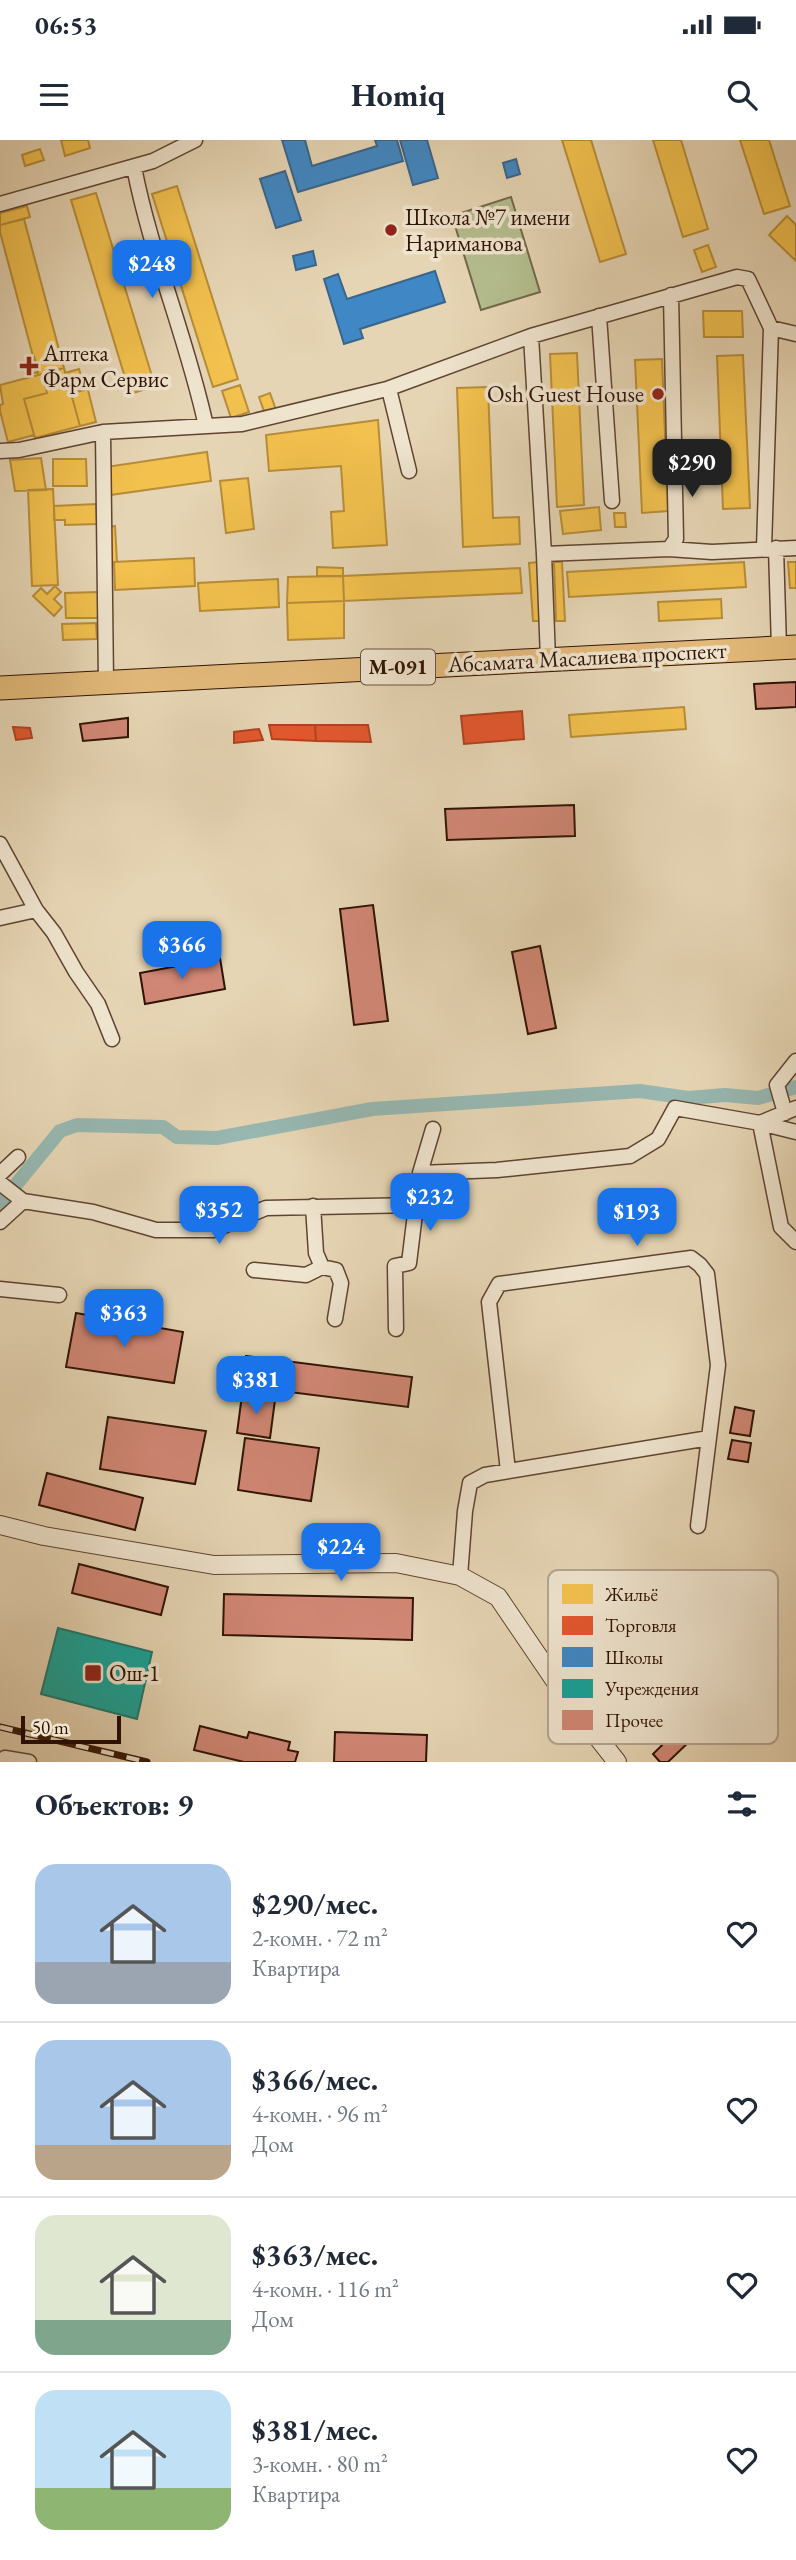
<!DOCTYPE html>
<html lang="ru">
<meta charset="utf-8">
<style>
:root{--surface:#fff;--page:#f2f2f3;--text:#1f2937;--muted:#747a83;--line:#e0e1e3;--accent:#1a73e8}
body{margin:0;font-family:"EB Garamond",serif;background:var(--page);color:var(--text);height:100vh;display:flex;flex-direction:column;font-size:26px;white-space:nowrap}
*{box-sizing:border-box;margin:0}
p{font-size:23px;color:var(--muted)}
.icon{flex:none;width:38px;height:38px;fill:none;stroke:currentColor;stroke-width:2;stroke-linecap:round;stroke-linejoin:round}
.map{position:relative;height:1622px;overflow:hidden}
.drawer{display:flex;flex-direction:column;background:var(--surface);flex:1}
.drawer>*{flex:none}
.scale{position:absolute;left:21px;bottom:18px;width:100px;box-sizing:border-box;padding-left:7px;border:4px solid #301305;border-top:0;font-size:19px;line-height:24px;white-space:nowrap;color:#301305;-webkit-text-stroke:5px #efe4ce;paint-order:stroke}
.price{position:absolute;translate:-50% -60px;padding:0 16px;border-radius:14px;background:var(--accent);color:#fff;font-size:23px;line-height:46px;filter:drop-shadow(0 2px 4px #0008)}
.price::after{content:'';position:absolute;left:50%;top:42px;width:21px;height:16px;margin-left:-10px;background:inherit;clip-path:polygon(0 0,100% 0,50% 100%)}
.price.on{background:#222;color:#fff}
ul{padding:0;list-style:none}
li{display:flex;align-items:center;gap:21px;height:175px;padding:0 35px}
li+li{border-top:2px solid var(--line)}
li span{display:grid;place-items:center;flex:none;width:196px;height:140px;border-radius:21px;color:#555}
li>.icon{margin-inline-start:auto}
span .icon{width:84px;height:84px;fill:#fffc;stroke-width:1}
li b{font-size:30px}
h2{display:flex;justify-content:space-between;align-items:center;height:84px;padding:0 35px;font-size:30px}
.status{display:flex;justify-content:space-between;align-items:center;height:49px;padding:0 35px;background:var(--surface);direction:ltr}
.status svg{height:19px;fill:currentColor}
header{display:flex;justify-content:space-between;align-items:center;height:91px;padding:0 35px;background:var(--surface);font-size:32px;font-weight:700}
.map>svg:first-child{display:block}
</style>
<div class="status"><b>06:53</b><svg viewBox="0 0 49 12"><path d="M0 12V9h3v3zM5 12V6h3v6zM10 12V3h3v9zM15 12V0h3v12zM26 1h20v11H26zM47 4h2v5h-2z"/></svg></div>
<header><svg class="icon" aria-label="menu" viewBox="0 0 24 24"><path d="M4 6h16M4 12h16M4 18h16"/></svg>Homiq<svg class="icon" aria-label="search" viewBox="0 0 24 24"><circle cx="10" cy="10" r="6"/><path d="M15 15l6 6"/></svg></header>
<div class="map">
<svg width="796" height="1622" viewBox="0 0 796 1622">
<rect width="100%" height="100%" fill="#e6d5b4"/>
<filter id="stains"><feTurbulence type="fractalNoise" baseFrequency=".00286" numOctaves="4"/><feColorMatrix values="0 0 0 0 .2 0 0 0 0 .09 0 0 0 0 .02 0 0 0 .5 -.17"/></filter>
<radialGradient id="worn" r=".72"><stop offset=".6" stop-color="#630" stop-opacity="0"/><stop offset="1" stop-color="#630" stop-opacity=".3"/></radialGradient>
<path fill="#b4bd8e" stroke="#72684a" stroke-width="2" d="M 511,57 L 540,152 L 481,170 L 452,76 Z"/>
<path fill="#f2c14e" stroke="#b88d38" stroke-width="2" d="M 61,0 L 88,0 L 90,8 L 65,16 Z
M 562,0 L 591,0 L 626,114 L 600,122 Z
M 653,0 L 681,0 L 708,89 L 683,97 Z
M 740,0 L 769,0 L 790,66 L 764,74 Z
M 40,9 L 44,20 L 25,26 L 22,15 Z
M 177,46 L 238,239 L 213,247 L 152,54 Z
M 96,53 L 155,246 L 130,254 L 71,60 Z
M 27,66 L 30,77 L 0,85 L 0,73 Z
M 787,76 L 796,85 L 796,121 L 769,95 Z
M 24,79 L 64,228 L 38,235 L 0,92 L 0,85 Z
M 708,105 L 716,127 L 702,132 L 694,110 Z
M 703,171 L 742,171 L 743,197 L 704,197 Z
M 577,213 L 584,365 L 557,367 L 550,214 Z
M 743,215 L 750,368 L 723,369 L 717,216 Z
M 34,216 L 38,232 L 31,234 L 27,218 Z
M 662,219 L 668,371 L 642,373 L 635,220 Z
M 64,228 L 80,286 L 35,298 L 24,259 L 47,253 L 42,234 Z
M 79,229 L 85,250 L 71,253 L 65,233 Z
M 42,234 L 47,253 L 24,259 L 34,295 L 8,302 L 0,271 L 0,265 L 3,264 L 0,245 Z
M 240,245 L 249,272 L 231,278 L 222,251 Z
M 87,246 L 96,282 L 80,286 L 71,253 L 85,250 L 84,247 Z
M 488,247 L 493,378 L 519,377 L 520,404 L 463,407 L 457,248 Z
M 270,253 L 276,270 L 265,274 L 259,257 Z
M 378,280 L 387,405 L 333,408 L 331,372 L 344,371 L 341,326 L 269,331 L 266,295 Z
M 207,312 L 211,341 L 110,355 L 106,327 Z
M 41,318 L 46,350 L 15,351 L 10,320 Z
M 53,319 L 86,319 L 87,346 L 53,346 Z
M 248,338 L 254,389 L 226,393 L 220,341 Z
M 53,349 L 58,445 L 32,446 L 28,350 Z
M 96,364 L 97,384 L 65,385 L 65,380 L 54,380 L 54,366 Z
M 599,367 L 601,390 L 563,394 L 560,371 Z
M 614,373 L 625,373 L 626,387 L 615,387 Z
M 115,386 L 117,422 L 107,422 L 105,387 Z
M 194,418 L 195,446 L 115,450 L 114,422 Z
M 539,422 L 542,481 L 533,481 L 529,423 Z
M 554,422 L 562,422 L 565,481 L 556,481 Z
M 744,422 L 746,447 L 569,457 L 567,432 Z
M 788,422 L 796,422 L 796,448 L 790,448 Z
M 317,427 L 343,428 L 343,436 L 317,436 Z
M 520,428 L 522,453 L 344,461 L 343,436 Z
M 343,436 L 344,461 L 287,463 L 288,437 Z
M 278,439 L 279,467 L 200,471 L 198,443 Z
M 55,446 L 61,452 L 54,459 L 62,467 L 54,476 L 33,456 L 41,448 L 47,454 Z
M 98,452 L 99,478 L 66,478 L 65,453 Z
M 721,459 L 722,478 L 659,481 L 658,462 Z
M 344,461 L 344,498 L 288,500 L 287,463 Z
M 96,483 L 97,499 L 63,500 L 62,484 Z
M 684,567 L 686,589 L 571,597 L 569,575 Z"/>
<path fill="#e4572e" stroke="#ae4322" stroke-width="2" d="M 522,571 L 524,599 L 464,604 L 461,576 Z
M 269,585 L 315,585 L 316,601 L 272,599 Z
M 315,585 L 368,585 L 371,602 L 316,601 Z
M 13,587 L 30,588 L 32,598 L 16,600 Z
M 259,589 L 263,600 L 234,603 L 234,592 Z"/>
<path fill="#3f88c5" stroke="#3a658b" stroke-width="2" d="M 282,0 L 305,0 L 312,26 L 377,6 L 375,0 L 397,0 L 403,21 L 298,52 Z
M 400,0 L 427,0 L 438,38 L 413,45 Z
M 516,19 L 520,34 L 507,38 L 503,23 Z
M 285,31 L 301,80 L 276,88 L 260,39 Z
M 313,111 L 316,125 L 296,130 L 293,116 Z
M 435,131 L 445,162 L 360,189 L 363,198 L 344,204 L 324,139 L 338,134 L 347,159 Z"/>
<path fill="#17a398" stroke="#1e786c" stroke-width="2" d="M 58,1488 L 152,1512 L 137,1579 L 41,1554 Z"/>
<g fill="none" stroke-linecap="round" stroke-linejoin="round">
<path stroke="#97b8b2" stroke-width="14" d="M 0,1064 L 60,991 L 77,985 L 163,987 L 177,997 L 217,998 L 372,969 L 640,951 L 688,958 L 725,955 L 758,958 L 796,947"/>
</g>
<path fill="#d18775" stroke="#301305" stroke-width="2" d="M 796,542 L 796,567 L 756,569 L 754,544 Z
M 128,578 L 128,597 L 83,601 L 80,584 Z
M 574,665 L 575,696 L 447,700 L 445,669 Z
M 373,765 L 388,881 L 354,885 L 340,769 Z
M 540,806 L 556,888 L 528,894 L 512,812 Z
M 220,818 L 225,849 L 145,864 L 140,833 Z
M 76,1173 L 183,1192 L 174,1243 L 66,1227 Z
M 246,1216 L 412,1237 L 408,1267 L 243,1246 Z
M 242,1255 L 275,1260 L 270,1298 L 237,1293 Z
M 735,1267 L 754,1271 L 750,1296 L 730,1293 Z
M 108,1277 L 206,1291 L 195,1344 L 100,1329 Z
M 245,1298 L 319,1308 L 311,1361 L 238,1350 Z
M 732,1300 L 751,1303 L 748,1322 L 728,1319 Z
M 47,1333 L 143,1358 L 135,1390 L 39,1365 Z
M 79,1424 L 168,1447 L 161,1475 L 72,1453 Z
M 224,1454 L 413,1458 L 412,1500 L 223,1495 Z
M 705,1563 L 717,1575 L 668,1622 L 660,1622 L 653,1614 Z
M 200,1586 L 247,1598 L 249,1592 L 290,1602 L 288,1610 L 298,1612 L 295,1622 L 244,1622 L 194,1610 Z
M 335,1592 L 427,1595 L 426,1622 L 334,1622 Z"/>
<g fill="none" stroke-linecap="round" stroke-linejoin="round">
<g stroke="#5e4431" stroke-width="17">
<path id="minor" d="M 134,27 C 151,115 187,198 206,286
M 0,64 L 153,21 L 195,0
M 599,176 L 612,361
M 531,196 L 544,414 L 548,519
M 389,249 L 409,331
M 103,292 L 106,543
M 0,311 L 19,310 L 103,292 L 242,284 L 387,249 L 531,196 L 737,137 L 748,139 L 771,188 L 796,194
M 764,408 L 771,188
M 776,408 L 779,508
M 669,409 L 712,412 L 796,408
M 544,414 L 669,409 L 676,399 L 671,155
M 0,704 L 36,770 L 54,793 L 76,832 L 98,864 L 112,899
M 0,778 L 36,770
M 796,968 L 760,983 L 781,1087 L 796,1102
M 785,973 L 777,945 L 796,921
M 420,1033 L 497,1030 L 630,1016 L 658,999 L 675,968 L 760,983 L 796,992
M 0,1034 L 18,1017
M 0,1043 L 23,1061 L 93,1072 L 156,1090 L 214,1090 L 266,1068 L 416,1065
M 313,1066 L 316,1113 L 322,1127 L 336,1130 L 341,1143 L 335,1179
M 0,1082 L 23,1061
M 254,1130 L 306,1135 L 322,1127
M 0,1149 L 59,1155
M 396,1189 L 395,1126 L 409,1123 L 420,1033 L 433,989
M 508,1331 L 489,1162 L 499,1144 L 691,1118 L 700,1125 L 707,1134 L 718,1225 L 698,1386
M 460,1436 L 465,1371 L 470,1343 L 485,1335 L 709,1298
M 3,1622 L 5,1618 L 29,1622"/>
</g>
<g stroke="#5e4431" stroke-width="20">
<path id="tertiary" d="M 0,1385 L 44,1396 L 214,1425 L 396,1423 L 460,1436 L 498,1457 L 566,1557 L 617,1622"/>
</g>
<g stroke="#301305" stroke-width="25">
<path id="primary" d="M 0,548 L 796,507"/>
</g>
<use href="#minor" stroke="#efe4ce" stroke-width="14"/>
<use href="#tertiary" stroke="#efe4ce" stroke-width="18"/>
<use href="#primary" stroke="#e3ba7a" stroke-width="23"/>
<g stroke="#301305" stroke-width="7">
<path id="rail" d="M 0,1587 L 147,1622"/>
</g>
<use href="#rail" stroke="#efe4ce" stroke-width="4.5" stroke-dasharray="13" stroke-linecap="butt"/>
</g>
<g fill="#8f2418" stroke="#efe4ce" stroke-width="2.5">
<circle cx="391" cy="90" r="7"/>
<path d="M25.5 215.5h7v7h7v7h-7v7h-7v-7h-7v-7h7z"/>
<circle cx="658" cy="254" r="7"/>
<rect x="84" y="1524" width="18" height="18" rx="3.5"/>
</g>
<g text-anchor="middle" stroke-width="7" stroke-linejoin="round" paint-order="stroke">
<rect fill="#efe4ce" stroke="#695241" stroke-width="2" x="361" y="509.5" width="74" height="35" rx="5"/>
<g font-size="21" font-weight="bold" fill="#301305">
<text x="398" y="534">М-091</text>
</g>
<g font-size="23" fill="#301305" stroke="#efe4ce" text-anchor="start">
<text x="405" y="85">Школа №7 имени<tspan x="405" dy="26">Нариманова</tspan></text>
<text x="43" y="221">Аптека<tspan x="43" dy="26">Фарм Сервис</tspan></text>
<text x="644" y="262" text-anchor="end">Osh Guest House</text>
<text x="109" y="1541">Ош-1</text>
</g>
<g font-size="23" fill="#301305" stroke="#efe4ce">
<text transform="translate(587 517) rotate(-3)" y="8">Абсамата Масалиева проспект</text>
</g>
</g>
<rect x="548" y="1430" width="230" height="174" rx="10" fill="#efe4ce" stroke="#b6a592" stroke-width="2"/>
<rect x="562" y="1444" width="31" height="20" fill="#f2c14e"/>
<rect x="562" y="1476" width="31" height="19" fill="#e4572e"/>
<rect x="562" y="1507" width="31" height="20" fill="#3f88c5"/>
<rect x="562" y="1539" width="31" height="19" fill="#17a398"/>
<rect x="562" y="1570" width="31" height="20" fill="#d18775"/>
<g font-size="19" fill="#301305">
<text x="605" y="1461">Жильё</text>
<text x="605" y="1492">Торговля</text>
<text x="605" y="1524">Школы</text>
<text x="605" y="1555">Учреждения</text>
<text x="605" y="1587">Прочее</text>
</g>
<rect width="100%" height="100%" filter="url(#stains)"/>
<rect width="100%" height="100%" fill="url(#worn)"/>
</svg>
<div class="scale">50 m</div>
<b class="price" style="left:152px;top:160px">$248</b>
<b class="price on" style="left:692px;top:359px">$290</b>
<b class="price" style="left:182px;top:841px">$366</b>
<b class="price" style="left:430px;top:1093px">$232</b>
<b class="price" style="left:219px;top:1106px">$352</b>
<b class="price" style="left:637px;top:1108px">$193</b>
<b class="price" style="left:124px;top:1209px">$363</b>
<b class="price" style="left:256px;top:1276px">$381</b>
<b class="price" style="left:341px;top:1443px">$224</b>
</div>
<section class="drawer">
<h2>Объектов: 9<svg class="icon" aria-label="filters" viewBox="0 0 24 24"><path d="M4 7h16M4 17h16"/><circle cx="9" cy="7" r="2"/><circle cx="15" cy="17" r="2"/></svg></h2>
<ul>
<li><span style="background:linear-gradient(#a9c7e8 70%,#9aa5b1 0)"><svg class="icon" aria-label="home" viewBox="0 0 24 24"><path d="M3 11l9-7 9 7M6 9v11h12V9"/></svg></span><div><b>$290/мес.</b><p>2-комн. · 72 m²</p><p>Квартира</p></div><svg class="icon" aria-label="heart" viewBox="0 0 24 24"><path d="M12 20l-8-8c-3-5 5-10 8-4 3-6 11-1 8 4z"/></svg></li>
<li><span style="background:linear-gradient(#a9c7e8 75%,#b9a48a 0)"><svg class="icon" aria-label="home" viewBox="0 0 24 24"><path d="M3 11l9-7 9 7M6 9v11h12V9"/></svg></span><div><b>$366/мес.</b><p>4-комн. · 96 m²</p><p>Дом</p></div><svg class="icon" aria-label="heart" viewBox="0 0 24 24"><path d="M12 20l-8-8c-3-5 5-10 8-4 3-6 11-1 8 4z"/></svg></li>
<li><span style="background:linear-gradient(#dfe7d0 75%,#7fa58c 0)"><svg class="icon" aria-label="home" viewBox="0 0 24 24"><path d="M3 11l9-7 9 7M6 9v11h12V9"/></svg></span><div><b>$363/мес.</b><p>4-комн. · 116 m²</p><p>Дом</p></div><svg class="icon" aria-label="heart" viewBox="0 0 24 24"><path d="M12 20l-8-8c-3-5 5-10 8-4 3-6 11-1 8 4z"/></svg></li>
<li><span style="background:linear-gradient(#bfe0f5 70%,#8fb573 0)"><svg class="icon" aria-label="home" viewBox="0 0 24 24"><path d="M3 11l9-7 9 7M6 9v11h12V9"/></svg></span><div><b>$381/мес.</b><p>3-комн. · 80 m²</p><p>Квартира</p></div><svg class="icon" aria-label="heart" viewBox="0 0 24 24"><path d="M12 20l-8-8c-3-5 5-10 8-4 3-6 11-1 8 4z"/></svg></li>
</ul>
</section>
